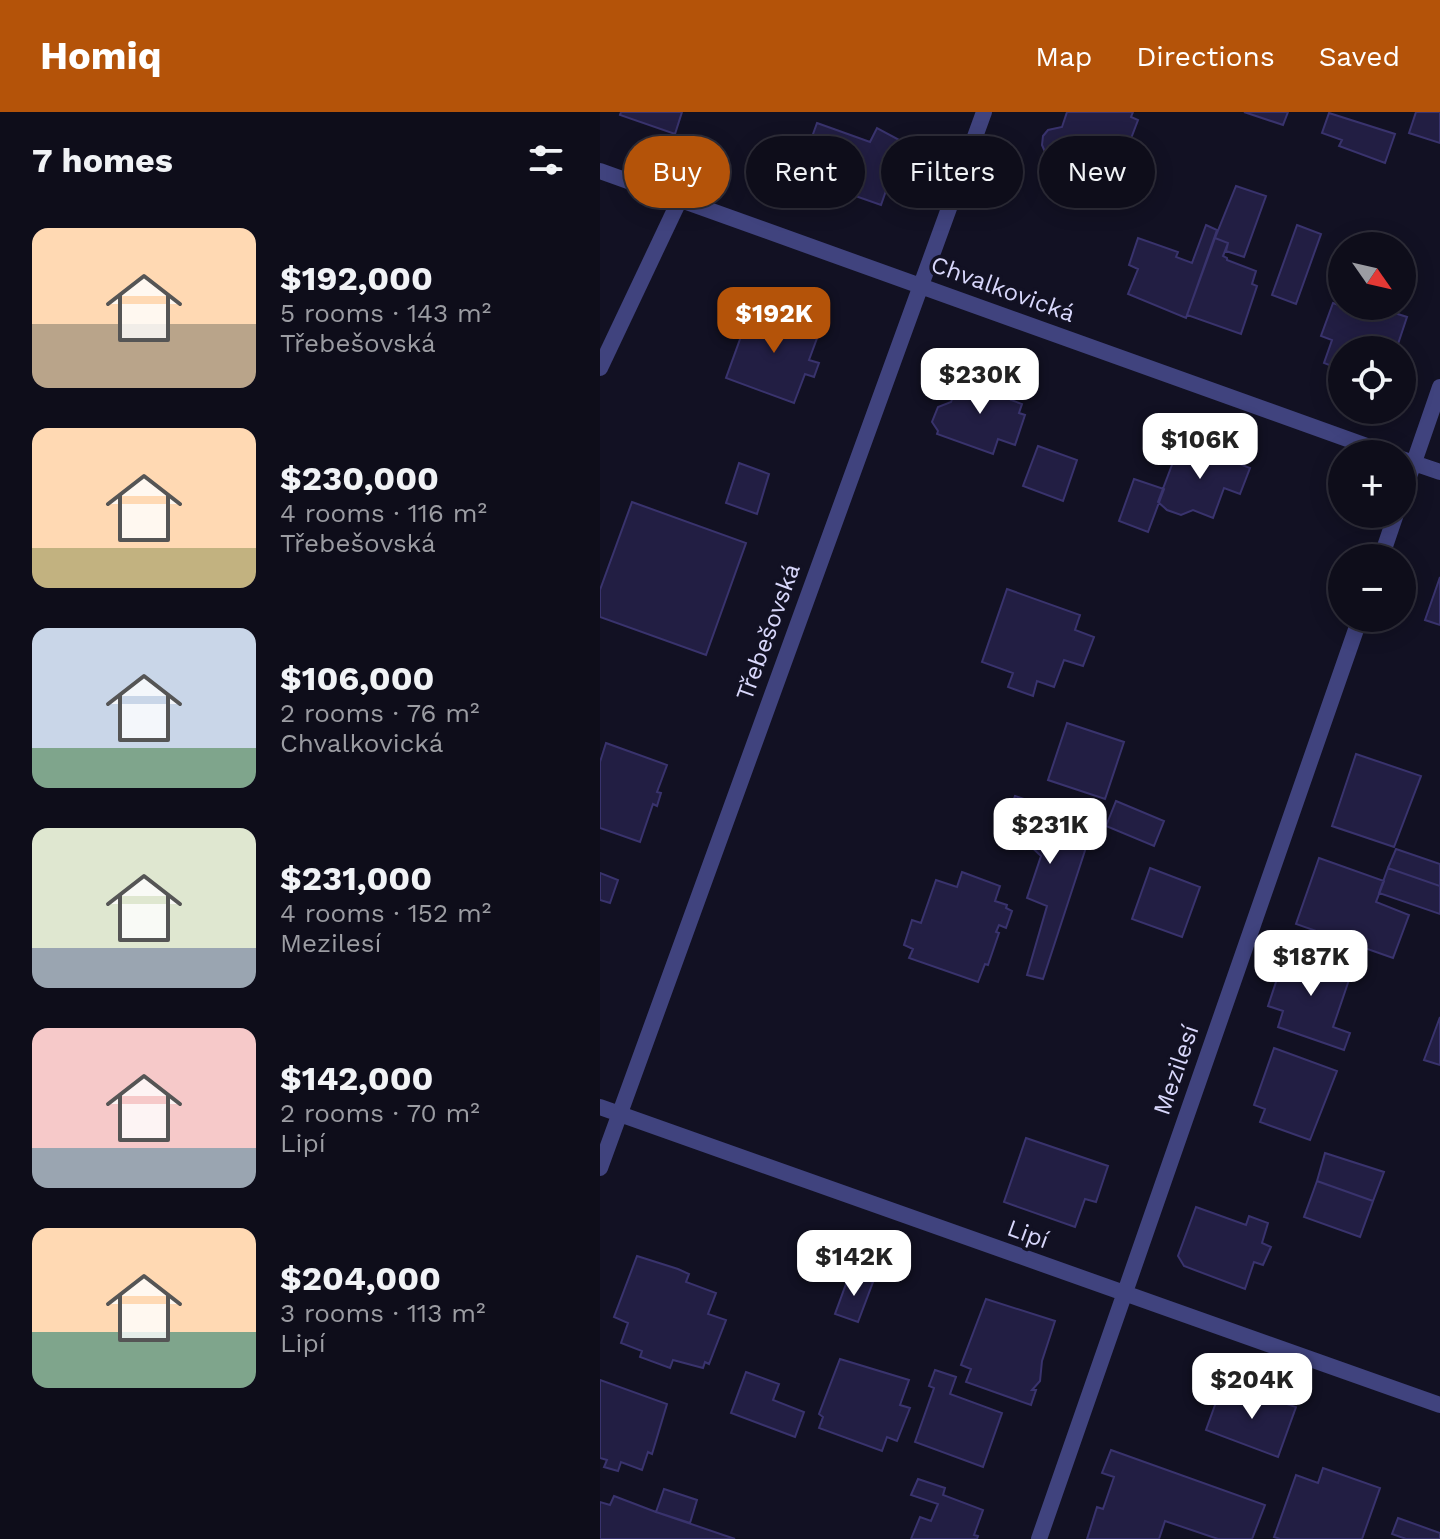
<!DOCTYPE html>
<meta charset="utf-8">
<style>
:root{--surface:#0e0d1a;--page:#1c1b27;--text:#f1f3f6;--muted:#9b9ca2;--line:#2e2d39;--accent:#b45309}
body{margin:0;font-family:"Work Sans",sans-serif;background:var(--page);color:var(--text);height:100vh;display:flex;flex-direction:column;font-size:30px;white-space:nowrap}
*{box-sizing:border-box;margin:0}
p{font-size:26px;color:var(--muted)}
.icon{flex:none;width:44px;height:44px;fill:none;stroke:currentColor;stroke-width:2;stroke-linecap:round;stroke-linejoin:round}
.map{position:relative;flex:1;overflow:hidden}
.drawer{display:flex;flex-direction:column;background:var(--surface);width:600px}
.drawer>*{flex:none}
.top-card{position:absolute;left:24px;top:24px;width:696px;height:72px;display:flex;gap:16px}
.needle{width:52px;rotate:124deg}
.buttons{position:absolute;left:728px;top:120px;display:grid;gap:16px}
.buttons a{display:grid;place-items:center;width:88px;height:88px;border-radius:50%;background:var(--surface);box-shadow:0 4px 20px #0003,0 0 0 2px var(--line);font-size:40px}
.price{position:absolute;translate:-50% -68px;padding:0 18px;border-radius:16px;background:#fff;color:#222;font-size:26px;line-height:52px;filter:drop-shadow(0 2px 4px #0008)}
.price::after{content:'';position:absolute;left:50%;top:48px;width:24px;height:18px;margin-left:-12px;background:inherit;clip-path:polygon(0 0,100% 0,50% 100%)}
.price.on{background:var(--accent);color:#fff}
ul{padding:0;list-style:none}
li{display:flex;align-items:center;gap:24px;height:200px;padding:0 32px}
li span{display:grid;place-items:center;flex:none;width:224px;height:160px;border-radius:16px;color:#555}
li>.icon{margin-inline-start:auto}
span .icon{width:96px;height:96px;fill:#fffc;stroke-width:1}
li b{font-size:34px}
h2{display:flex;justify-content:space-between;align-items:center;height:96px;padding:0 32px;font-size:34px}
.chip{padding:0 28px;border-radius:36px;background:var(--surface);box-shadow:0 4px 20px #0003,0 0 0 2px var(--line);font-size:28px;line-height:72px}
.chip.on{background:var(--accent);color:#fff}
header{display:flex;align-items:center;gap:48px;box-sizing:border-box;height:112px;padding:0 40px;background:var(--accent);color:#fff}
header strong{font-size:38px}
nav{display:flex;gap:44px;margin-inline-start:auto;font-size:28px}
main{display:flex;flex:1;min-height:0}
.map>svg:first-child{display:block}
</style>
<header>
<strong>Homiq</strong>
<nav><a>Map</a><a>Directions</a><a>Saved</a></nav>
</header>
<main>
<section class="drawer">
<h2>7 homes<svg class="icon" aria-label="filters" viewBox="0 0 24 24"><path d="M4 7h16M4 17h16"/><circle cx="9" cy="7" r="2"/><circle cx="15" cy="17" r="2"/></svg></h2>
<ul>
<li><span style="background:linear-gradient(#ffd9b3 60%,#b9a48a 0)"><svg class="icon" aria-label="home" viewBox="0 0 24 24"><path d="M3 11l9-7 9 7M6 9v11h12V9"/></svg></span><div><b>$192,000</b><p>5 rooms · 143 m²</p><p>Třebešovská</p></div></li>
<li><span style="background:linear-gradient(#ffd9b3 75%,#c2b280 0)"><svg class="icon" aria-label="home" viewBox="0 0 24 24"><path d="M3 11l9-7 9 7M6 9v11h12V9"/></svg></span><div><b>$230,000</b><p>4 rooms · 116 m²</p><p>Třebešovská</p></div></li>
<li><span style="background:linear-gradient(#c9d6e8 75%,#7fa58c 0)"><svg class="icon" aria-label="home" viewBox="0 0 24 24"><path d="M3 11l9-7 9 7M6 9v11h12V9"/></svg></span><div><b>$106,000</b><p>2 rooms · 76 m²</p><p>Chvalkovická</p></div></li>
<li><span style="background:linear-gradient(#dfe7d0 75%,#9aa5b1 0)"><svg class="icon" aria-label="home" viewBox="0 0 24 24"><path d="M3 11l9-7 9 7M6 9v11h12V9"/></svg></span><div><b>$231,000</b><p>4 rooms · 152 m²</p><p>Mezilesí</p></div></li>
<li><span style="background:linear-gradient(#f6c9c9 75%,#9aa5b1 0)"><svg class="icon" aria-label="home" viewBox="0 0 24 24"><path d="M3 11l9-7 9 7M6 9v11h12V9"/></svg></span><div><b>$142,000</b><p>2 rooms · 70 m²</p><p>Lipí</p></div></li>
<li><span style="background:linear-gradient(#ffd9b3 65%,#7fa58c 0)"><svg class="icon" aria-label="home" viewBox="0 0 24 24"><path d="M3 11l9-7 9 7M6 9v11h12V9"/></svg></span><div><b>$204,000</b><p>3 rooms · 113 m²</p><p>Lipí</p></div></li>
</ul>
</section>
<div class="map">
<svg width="840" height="1427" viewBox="0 0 840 1427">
<rect width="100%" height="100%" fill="#121123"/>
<path fill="#221e43" stroke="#39336d" stroke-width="2" d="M 21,0 L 82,0 L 75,22 L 20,3 Z
M 467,0 L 533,0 L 531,5 L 538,8 L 519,58 L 511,55 L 508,65 L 445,40 L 442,33 L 443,24 L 448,18 L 462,15 Z
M 644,0 L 688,0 L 683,13 Z
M 816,0 L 840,0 L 840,31 L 809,21 Z
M 729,1 L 795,22 L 785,51 L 739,34 L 742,28 L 722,21 Z
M 217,11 L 270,30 L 277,16 L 303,30 L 281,93 L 198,64 Z
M 636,74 L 666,84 L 644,145 L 626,139 L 628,131 L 615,126 Z
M 606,113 L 617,118 L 586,206 L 528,182 L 538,157 L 529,153 L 538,126 L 578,140 L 576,145 L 592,151 Z
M 697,113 L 721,122 L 696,192 L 672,183 Z
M 615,126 L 628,131 L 623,144 L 627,146 L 627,148 L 656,159 L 652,172 L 657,174 L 641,222 L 587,203 Z
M 733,191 L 744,195 L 773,194 L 807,205 L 796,238 L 742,238 L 742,258 L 724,251 L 732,228 L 721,224 Z
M 152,194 L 220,218 L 209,248 L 219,251 L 214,265 L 205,262 L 194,291 L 126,266 Z
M 362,262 L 414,282 L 411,288 L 422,292 L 419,301 L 425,303 L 415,333 L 398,327 L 393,342 L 337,322 L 338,319 L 332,310 L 338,295 L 351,290 Z
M 581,329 L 650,356 L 640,382 L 624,376 L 613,406 L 593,398 L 581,403 L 567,398 L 558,390 Z
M 438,334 L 477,348 L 463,389 L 423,374 Z
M 139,351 L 169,362 L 157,402 L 126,391 Z
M 534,367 L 564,377 L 548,420 L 519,409 Z
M 32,390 L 146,431 L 106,543 L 0,505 L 0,478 Z
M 840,465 L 840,513 L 825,508 Z
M 407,477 L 480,503 L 475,518 L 494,525 L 483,554 L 464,548 L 454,575 L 437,569 L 433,584 L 408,575 L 413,561 L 382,550 Z
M 467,611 L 524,630 L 505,687 L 448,668 Z
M 6,631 L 67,653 L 57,680 L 61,681 L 57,694 L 53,692 L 40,730 L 0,716 L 0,650 Z
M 756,642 L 821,664 L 794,735 L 732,714 Z
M 415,684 L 494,711 L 443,867 L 427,863 L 447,794 L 427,786 L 441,744 L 405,710 Z
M 516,689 L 564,709 L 554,734 L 506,714 Z
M 796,737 L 840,752 L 840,774 L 788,756 Z
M 719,746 L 784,769 L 776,790 L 809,803 L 793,846 L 696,812 Z
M 550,756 L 600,775 L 582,825 L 532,807 Z
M 788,756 L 840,774 L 840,802 L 779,781 Z
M 362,760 L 400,774 L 395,789 L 407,793 L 406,796 L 412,799 L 406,816 L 399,813 L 396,820 L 399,821 L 388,853 L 385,852 L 378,870 L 309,846 L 313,837 L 304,833 L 312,808 L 321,811 L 336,768 L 357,775 Z
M 0,761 L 18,768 L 10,791 L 0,788 Z
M 687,837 L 752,859 L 733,915 L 750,921 L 744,938 L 678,915 L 683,899 L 668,894 Z
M 840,905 L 840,953 L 824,948 Z
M 674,936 L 737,959 L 710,1028 L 660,1010 L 665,997 L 654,993 Z
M 426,1026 L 508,1054 L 496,1090 L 485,1087 L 475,1115 L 404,1090 Z
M 725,1041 L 784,1060 L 773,1089 L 717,1069 Z
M 717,1069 L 773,1089 L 760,1125 L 704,1105 Z
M 596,1095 L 646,1113 L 649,1104 L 668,1111 L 662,1131 L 671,1135 L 663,1153 L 654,1150 L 645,1177 L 584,1154 L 578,1144 Z
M 37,1144 L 78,1157 L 89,1162 L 86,1170 L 116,1181 L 108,1202 L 126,1208 L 109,1252 L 105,1250 L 103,1256 L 73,1248 L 70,1256 L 40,1245 L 42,1239 L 21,1231 L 28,1211 L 14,1205 Z
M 250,1161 L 273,1170 L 258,1210 L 235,1202 Z
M 386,1187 L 455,1209 L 442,1249 L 440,1269 L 432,1278 L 436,1278 L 431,1293 L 366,1270 L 371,1257 L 361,1253 Z
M 240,1247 L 309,1268 L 300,1293 L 310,1296 L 297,1329 L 287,1325 L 282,1339 L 219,1316 L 223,1305 L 219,1302 Z
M 335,1258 L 356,1265 L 350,1282 L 402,1301 L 383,1355 L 315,1330 L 334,1276 L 329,1274 Z
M 146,1260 L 179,1272 L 173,1288 L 204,1300 L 195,1325 L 131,1301 Z
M 0,1268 L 67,1292 L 52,1342 L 48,1340 L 42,1358 L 21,1350 L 18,1359 L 4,1355 L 7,1348 L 0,1346 Z
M 636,1275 L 696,1295 L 678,1345 L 606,1318 L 619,1282 L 632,1287 Z
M 511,1338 L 665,1393 L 652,1427 L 618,1427 L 565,1409 L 559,1427 L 487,1427 L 497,1395 L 503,1397 L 514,1365 L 502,1361 Z
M 723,1356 L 780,1376 L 762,1427 L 680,1427 L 674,1425 L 696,1363 L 718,1371 Z
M 318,1367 L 345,1376 L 343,1383 L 383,1398 L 374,1423 L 378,1424 L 377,1427 L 311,1427 L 320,1405 L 331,1409 L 338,1392 L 311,1383 Z
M 64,1377 L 97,1388 L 90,1411 L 56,1400 Z
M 14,1384 L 56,1400 L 135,1427 L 0,1427 L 0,1390 L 10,1393 Z
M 798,1406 L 840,1421 L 840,1427 L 806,1427 L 792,1422 Z"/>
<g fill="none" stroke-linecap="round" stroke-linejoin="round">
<path stroke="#40437e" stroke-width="16" d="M 0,256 L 80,87"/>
<path stroke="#40437e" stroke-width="16" d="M 0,59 L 789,342
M 802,347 L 840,360
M 802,385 L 840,275
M 781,446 L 796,402
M 0,995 L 840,1293
M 0,1056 L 384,0
M 439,1427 L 760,506"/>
</g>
<g text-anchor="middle" stroke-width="7" stroke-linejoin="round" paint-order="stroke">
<g font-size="24" fill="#d8d7fb" stroke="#121123">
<text transform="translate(403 177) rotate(20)" y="8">Chvalkovická</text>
<text transform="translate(168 520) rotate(-70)" y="8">Třebešovská</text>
<text transform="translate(576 958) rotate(-71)" y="8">Mezilesí</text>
<text transform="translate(428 1122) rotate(20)" y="8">Lipí</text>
</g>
</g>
</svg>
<div class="buttons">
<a><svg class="needle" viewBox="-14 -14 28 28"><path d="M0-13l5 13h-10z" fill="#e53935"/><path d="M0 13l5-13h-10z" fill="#9b9ca2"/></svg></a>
<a><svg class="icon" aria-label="locate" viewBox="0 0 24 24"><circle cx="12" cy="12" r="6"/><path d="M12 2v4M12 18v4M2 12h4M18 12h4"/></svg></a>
<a>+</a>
<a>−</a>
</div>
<b class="price on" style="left:174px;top:243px">$192K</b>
<b class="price" style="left:380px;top:304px">$230K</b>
<b class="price" style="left:600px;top:369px">$106K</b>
<b class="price" style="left:450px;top:754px">$231K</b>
<b class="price" style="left:711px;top:886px">$187K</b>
<b class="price" style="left:254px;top:1186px">$142K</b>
<b class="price" style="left:652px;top:1309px">$204K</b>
<div class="top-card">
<a class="chip on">Buy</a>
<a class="chip">Rent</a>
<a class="chip">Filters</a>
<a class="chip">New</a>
</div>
</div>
</main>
